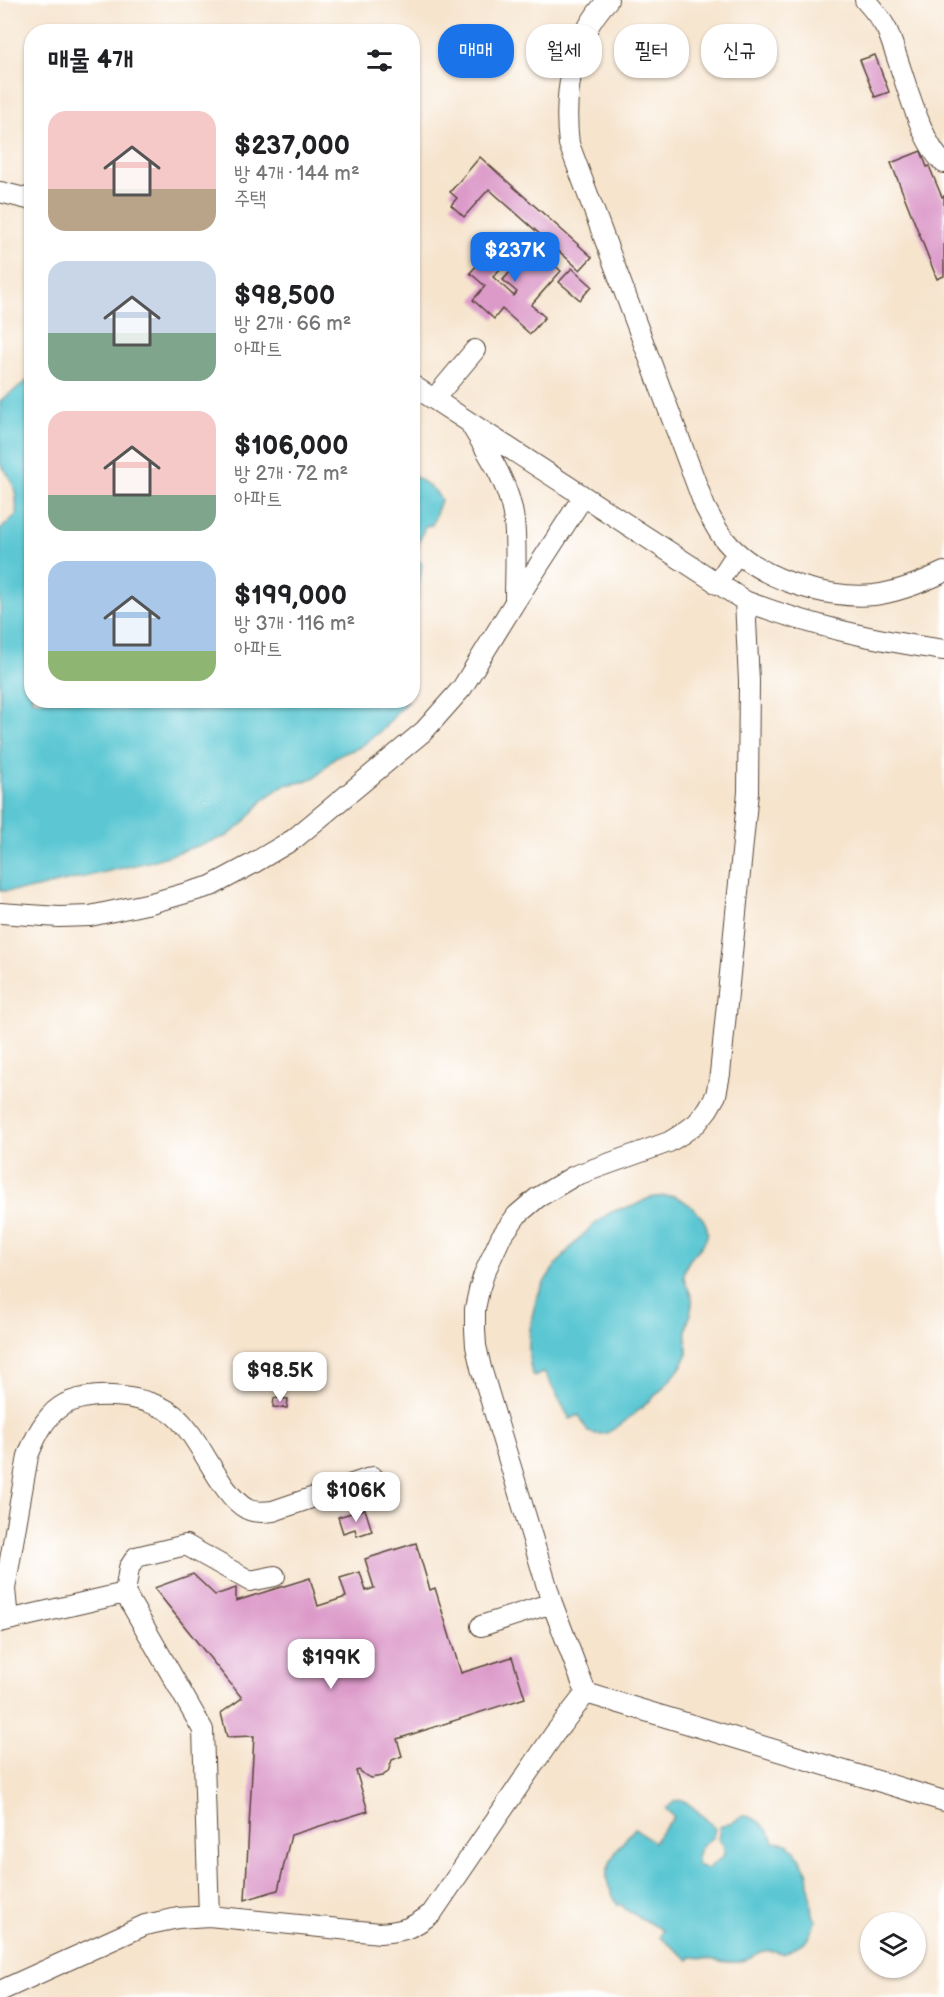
<!DOCTYPE html>
<html lang="ko">
<meta charset="utf-8">
<style>
:root{--surface:#fff;--page:#f6f6f6;--text:#202124;--muted:#757577;--accent:#1a73e8}
body{margin:0;font-family:"Balsamiq Sans","Poor Story",sans-serif;background:var(--page);color:var(--text);height:100vh;display:flex;flex-direction:column;font-size:22px;white-space:nowrap}
*{box-sizing:border-box;margin:0}
p{font-size:20px;color:var(--muted)}
.icon{flex:none;width:33px;height:33px;fill:none;stroke:currentColor;stroke-width:2;stroke-linecap:round;stroke-linejoin:round}
.map{position:relative;flex:1;overflow:hidden}
.details{position:absolute;left:24px;top:24px;width:396px;height:684px;display:flex;flex-direction:column;background:var(--surface);border-radius:24px;box-shadow:0 2px 4px #0004}
.details>*{flex:none}
.guide{position:absolute;left:438px;top:24px;width:416px;height:54px;display:flex;gap:12px}
.controls{position:absolute;left:860px;top:1912px;display:grid;gap:12px}
.controls a{display:grid;place-items:center;width:66px;height:66px;border-radius:50%;background:var(--surface);box-shadow:0 2px 4px #0004;font-size:30px}
.price{position:absolute;translate:-50% -51px;padding:0 14px;border-radius:12px;background:#fff;color:#222;font-size:20px;line-height:39px;filter:drop-shadow(0 2px 3px #0008)}
.price::after{content:'';position:absolute;left:50%;top:36px;width:18px;height:14px;margin-left:-9px;background:inherit;clip-path:polygon(0 0,100% 0,50% 100%)}
.price.on{background:var(--accent);color:#fff}
ul{padding:0;list-style:none}
li{display:flex;align-items:center;gap:18px;height:150px;padding:0 24px}
li span{display:grid;place-items:center;flex:none;width:168px;height:120px;border-radius:18px;color:#555}
li>.icon{margin-inline-start:auto}
span .icon{width:72px;height:72px;fill:#fffc;stroke-width:1}
li b{font-size:26px}
h2{display:flex;justify-content:space-between;align-items:center;height:72px;padding:0 24px;font-size:26px}
.tag{padding:0 21px;border-radius:24px;background:var(--surface);box-shadow:0 2px 4px #0004;font-size:21px;line-height:54px}
.tag.on{background:var(--accent);color:#fff}
.map>svg:first-child{display:block}
</style>
<div class="map">
<svg width="944" height="1997" viewBox="0 0 944 1997">
<rect width="100%" height="100%" fill="#fff"/>
<filter id="ink" filterUnits="userSpaceOnUse"><feTurbulence type="fractalNoise" baseFrequency=".0167" numOctaves="2"/><feDisplacementMap in="SourceGraphic" scale="12" xChannelSelector="R" yChannelSelector="G"/><feConvolveMatrix kernelMatrix="1 2 1 2 8 2 1 2 1" color-interpolation-filters="sRGB"/></filter>
<filter id="wash" filterUnits="userSpaceOnUse"><feTurbulence type="fractalNoise" baseFrequency=".008" numOctaves="4" result="noise"/><feDisplacementMap in="SourceGraphic" scale="24" xChannelSelector="R" yChannelSelector="G"/><feGaussianBlur stdDeviation="1.35" result="paint"/><feColorMatrix in="noise" values="0 0 0 0 0 0 0 0 0 0 0 0 0 0 0 0 0 1.4 0 .05"/><feComposite in="paint" operator="in"/></filter>
<g filter="url(#wash)">
<rect width="100%" height="100%" fill="#f6e4cd"/>
<path fill="#5bc7d3" stroke="#4b7878" stroke-width="1.5" d="M 31,378 L 32,700 L 407,701 L 384,728 L 360,747 L 335,757 L 317,776 L 303,782 L 284,785 L 264,799 L 243,824 L 227,836 L 152,861 L 28,890 L 0,891 L 0,530 L 16,515 C 18,494 14,480 0,464 L 0,401 Z
M 412,474 L 435,491 L 441,500 L 432,525 L 425,526 L 414,556 L 422,564 L 417,601 L 413,603 Z
M 674,1196 C 685,1200 692,1207 700,1215 C 723,1244 686,1250 684,1274 C 683,1284 691,1290 692,1300 C 693,1310 687,1321 686,1331 C 685,1338 688,1346 687,1354 C 682,1375 626,1425 606,1433 C 599,1435 594,1434 588,1432 L 579,1415 L 570,1419 L 544,1372 L 534,1377 C 523,1354 531,1305 544,1283 C 555,1263 586,1229 605,1216 C 613,1210 622,1208 630,1207 C 636,1206 642,1201 647,1199 C 655,1196 666,1196 674,1196 Z
M 682,1800 C 691,1804 707,1820 715,1828 L 713,1837 C 702,1845 696,1851 697,1865 L 707,1869 L 722,1857 L 725,1851 L 723,1844 L 718,1839 L 720,1827 L 735,1821 L 741,1816 C 756,1815 769,1829 774,1842 L 788,1844 L 795,1851 L 808,1873 L 812,1915 L 816,1920 L 807,1940 L 784,1954 C 757,1943 757,1961 735,1962 C 721,1963 706,1957 692,1957 L 689,1960 L 660,1937 L 663,1930 L 626,1910 L 622,1905 L 618,1906 C 614,1898 608,1888 607,1879 C 604,1863 625,1839 635,1828 L 653,1842 L 674,1817 L 666,1809 L 675,1801 Z"/>
<g id="blocks">
<path fill="#dc9ac9" d="M 875,55 L 889,92 L 875,97 L 860,60 Z
M 921,151 L 927,167 L 929,166 L 942,197 L 944,196 L 944,276 L 937,279 L 891,163 Z
M 480,157 L 592,257 L 580,270 L 489,189 L 464,217 L 451,205 L 457,198 L 450,192 Z
M 502,237 L 517,250 L 493,277 L 514,296 L 517,292 L 503,280 L 538,240 L 546,247 L 541,253 L 561,271 L 531,305 L 545,317 L 530,334 L 502,309 L 494,319 L 473,300 L 485,286 L 470,273 Z
M 572,268 L 592,286 L 580,300 L 559,282 Z
M 274,1398 L 288,1399 L 287,1408 L 273,1407 Z
M 365,1509 L 372,1531 L 357,1536 L 355,1529 L 343,1533 L 338,1517 Z
M 416,1543 L 430,1590 L 435,1588 L 461,1673 L 512,1657 L 525,1698 L 397,1739 L 402,1756 L 392,1760 L 388,1772 L 382,1776 L 371,1778 L 365,1775 L 359,1770 L 356,1771 L 368,1811 L 291,1835 L 278,1890 L 245,1900 L 254,1736 L 227,1737 L 221,1713 L 242,1698 L 154,1588 L 193,1574 L 215,1595 L 236,1588 L 236,1601 L 310,1578 L 318,1606 L 346,1597 L 340,1578 L 360,1572 L 366,1591 L 374,1588 L 365,1559 Z"/>
</g>
</g>
<g filter="url(#ink)">
<use href="#blocks" fill-opacity="0" stroke="#574638" stroke-width="1.5"/>
<g fill="none" stroke-linecap="round" stroke-linejoin="round">
<g stroke="#574638" stroke-width="22">
<path id="minor" d="M 608,0 C 572,38 563,94 569,144 L 705,507 C 710,516 715,527 721,535 C 751,577 825,600 874,595 C 898,592 923,582 944,572
M 865,0 C 873,9 882,20 887,30 C 901,62 919,143 944,163
M 0,192 L 32,200
M 412,385 L 745,601 C 812,626 873,640 944,650
M 434,399 L 475,350
M 472,427 C 490,456 510,486 514,521 C 517,547 515,575 515,601
M 717,584 L 737,553
M 0,913 L 59,917 L 90,916 L 151,903 L 211,886 L 252,864 L 294,839 L 424,731 L 462,688 L 515,602 L 583,497
M 125,1593 L 129,1568 L 136,1557 L 186,1545 L 250,1581 L 275,1576
M 8,1620 L 5,1589 L 28,1456 C 35,1438 44,1418 60,1407 C 88,1388 149,1395 174,1415 C 201,1437 219,1494 247,1509 C 255,1513 264,1512 273,1511 L 373,1477
M 0,1622 L 125,1593 L 203,1730 L 209,1916
M 481,1626 L 552,1603
M 586,1693 L 552,1603 L 481,1368 L 476,1346 L 475,1330 L 475,1309 L 479,1290 L 484,1274 L 501,1237 L 517,1215 L 537,1198 L 574,1176 L 669,1142 L 682,1134 L 697,1123 L 708,1109 L 716,1095 L 720,1074 L 748,792 L 749,681 L 745,601
M 586,1693 L 944,1801
M 0,1991 L 145,1925 L 178,1918 L 209,1916 L 380,1933 C 404,1931 413,1928 432,1913 L 555,1733 L 586,1693"/>
</g>
<use href="#minor" stroke="#fff" stroke-width="20"/>
</g>
</g>
</svg>
<div class="controls">
<a><svg class="icon" aria-label="layers" viewBox="0 0 24 24"><path d="M12 4l9 5-9 5-9-5zM3 14l9 5 9-5"/></svg></a>
</div>
<b class="price on" style="left:515px;top:283px">$237K</b>
<b class="price" style="left:280px;top:1403px">$98.5K</b>
<b class="price" style="left:356px;top:1523px">$106K</b>
<b class="price" style="left:331px;top:1690px">$199K</b>
<div class="guide">
<a class="tag on">매매</a>
<a class="tag">월세</a>
<a class="tag">필터</a>
<a class="tag">신규</a>
</div>
<section class="details">
<h2>매물 4개<svg class="icon" aria-label="filters" viewBox="0 0 24 24"><path d="M4 7h16M4 17h16"/><circle cx="9" cy="7" r="2"/><circle cx="15" cy="17" r="2"/></svg></h2>
<ul>
<li><span style="background:linear-gradient(#f6c9c9 65%,#b9a48a 0)"><svg class="icon" aria-label="home" viewBox="0 0 24 24"><path d="M3 11l9-7 9 7M6 9v11h12V9"/></svg></span><div><b>$237,000</b><p>방 4개 · 144 m²</p><p>주택</p></div></li>
<li><span style="background:linear-gradient(#c9d6e8 60%,#7fa58c 0)"><svg class="icon" aria-label="home" viewBox="0 0 24 24"><path d="M3 11l9-7 9 7M6 9v11h12V9"/></svg></span><div><b>$98,500</b><p>방 2개 · 66 m²</p><p>아파트</p></div></li>
<li><span style="background:linear-gradient(#f6c9c9 70%,#7fa58c 0)"><svg class="icon" aria-label="home" viewBox="0 0 24 24"><path d="M3 11l9-7 9 7M6 9v11h12V9"/></svg></span><div><b>$106,000</b><p>방 2개 · 72 m²</p><p>아파트</p></div></li>
<li><span style="background:linear-gradient(#a9c7e8 75%,#8fb573 0)"><svg class="icon" aria-label="home" viewBox="0 0 24 24"><path d="M3 11l9-7 9 7M6 9v11h12V9"/></svg></span><div><b>$199,000</b><p>방 3개 · 116 m²</p><p>아파트</p></div></li>
</ul>
</section>
</div>
